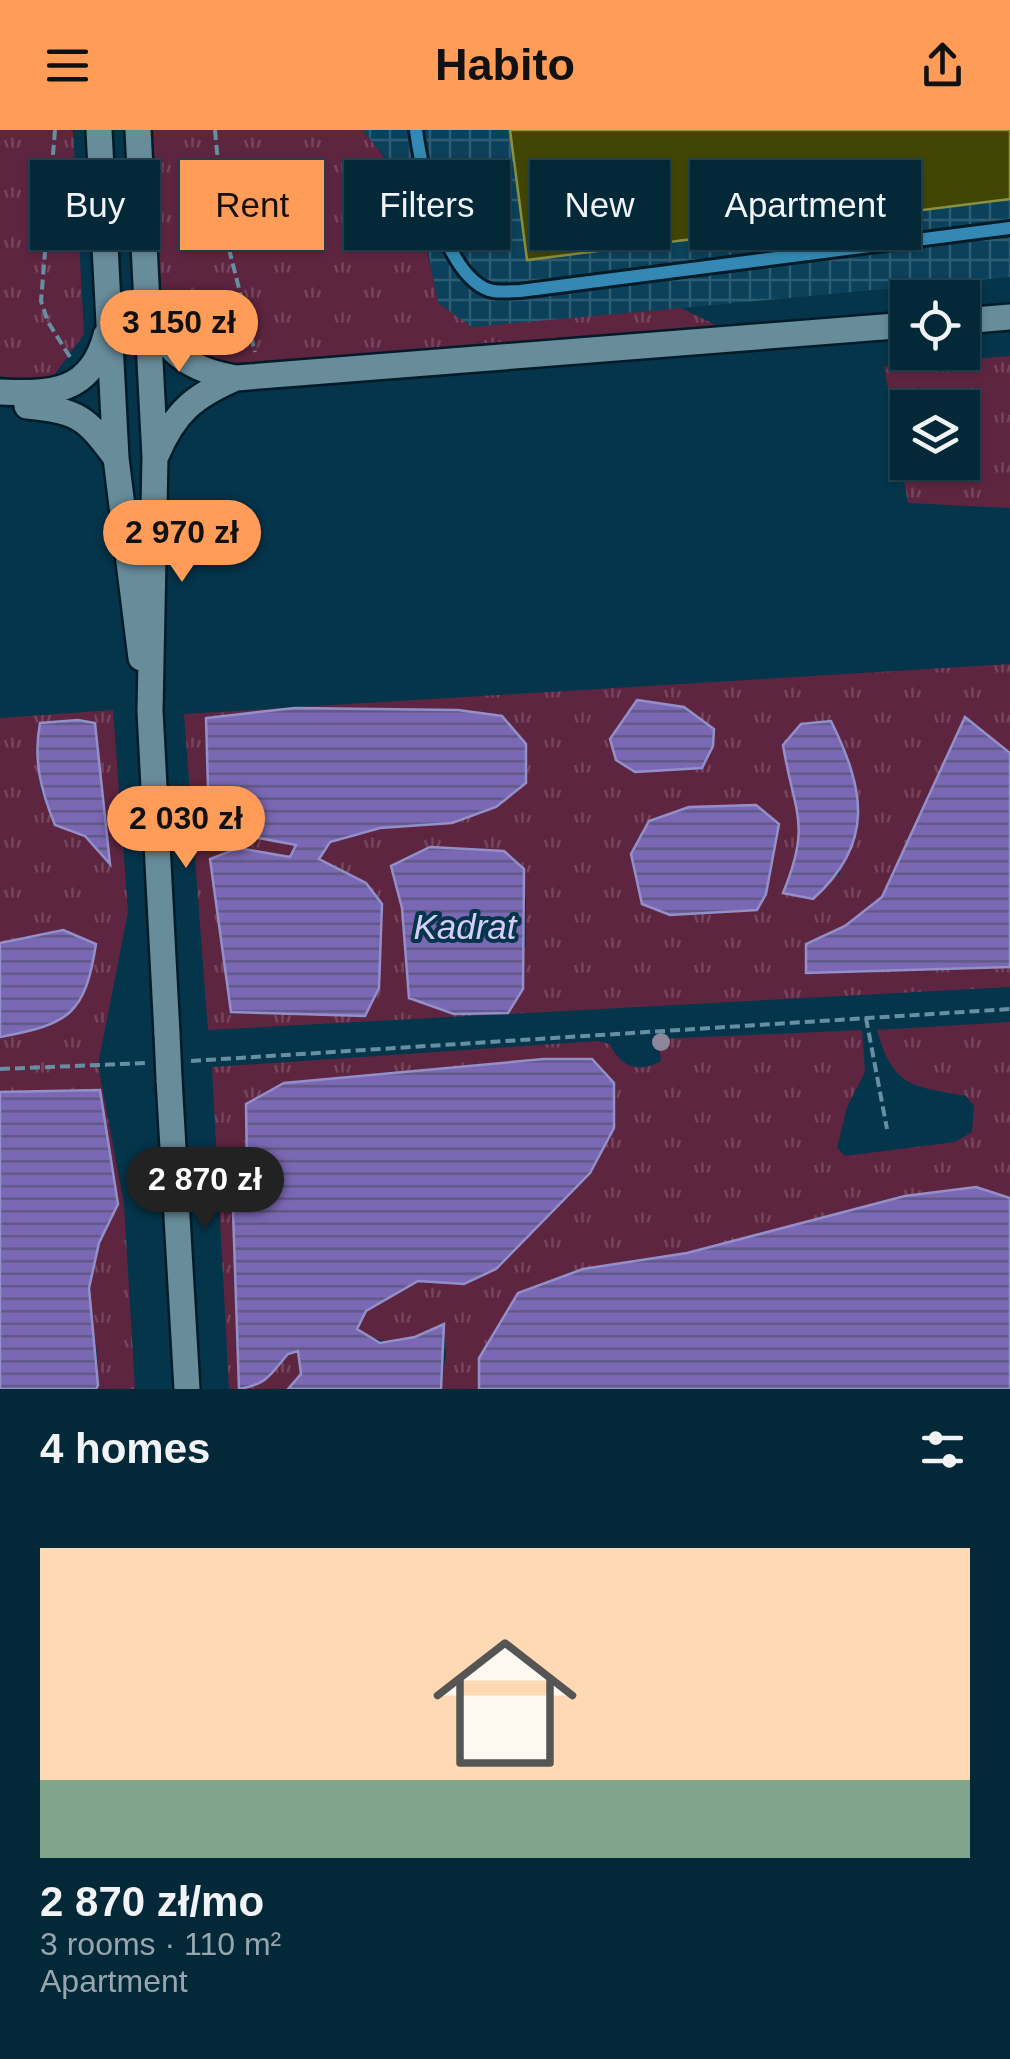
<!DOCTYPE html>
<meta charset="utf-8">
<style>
:root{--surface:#032838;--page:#0d3040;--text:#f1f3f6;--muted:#97a6ae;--line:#244453;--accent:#fe9c58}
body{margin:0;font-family:Helvetica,sans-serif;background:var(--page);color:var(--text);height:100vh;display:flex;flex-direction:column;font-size:38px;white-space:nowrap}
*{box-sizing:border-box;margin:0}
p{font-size:32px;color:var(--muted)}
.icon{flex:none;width:55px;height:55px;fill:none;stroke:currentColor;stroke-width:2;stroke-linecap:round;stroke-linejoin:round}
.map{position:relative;height:1259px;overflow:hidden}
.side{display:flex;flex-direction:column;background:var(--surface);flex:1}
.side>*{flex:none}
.top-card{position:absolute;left:30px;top:30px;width:950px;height:90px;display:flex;gap:20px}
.fabs{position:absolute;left:890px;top:150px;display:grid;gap:20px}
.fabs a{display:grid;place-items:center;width:90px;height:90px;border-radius:0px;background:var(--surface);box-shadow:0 2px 8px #0004,0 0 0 2px var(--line);font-size:50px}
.price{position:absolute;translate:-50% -85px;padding:0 22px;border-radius:35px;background:var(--accent);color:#111;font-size:32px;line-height:65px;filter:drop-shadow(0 2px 5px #0008)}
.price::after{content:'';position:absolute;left:50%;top:60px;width:30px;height:22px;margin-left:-15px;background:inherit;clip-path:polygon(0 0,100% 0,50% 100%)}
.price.selected{background:#222;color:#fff}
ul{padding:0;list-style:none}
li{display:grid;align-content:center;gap:20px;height:530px;padding:0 40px}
li span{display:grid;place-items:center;height:310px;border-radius:0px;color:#555}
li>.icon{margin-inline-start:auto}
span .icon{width:180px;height:180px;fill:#fffc;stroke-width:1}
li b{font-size:42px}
h2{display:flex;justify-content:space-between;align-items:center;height:120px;padding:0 40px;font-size:42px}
.pill{padding:0 35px;border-radius:0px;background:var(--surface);box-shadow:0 2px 8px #0004,0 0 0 2px var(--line);font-size:35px;line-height:90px}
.pill.selected{background:var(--accent);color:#111}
header{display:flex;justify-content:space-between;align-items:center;height:130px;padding:0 40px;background:var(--accent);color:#111;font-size:45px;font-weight:700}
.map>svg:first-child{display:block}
</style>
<header><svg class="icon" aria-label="menu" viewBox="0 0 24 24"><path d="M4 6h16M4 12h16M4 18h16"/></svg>Habito<svg class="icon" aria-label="share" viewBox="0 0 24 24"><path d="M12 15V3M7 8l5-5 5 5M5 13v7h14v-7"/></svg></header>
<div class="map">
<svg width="1010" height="1259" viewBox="0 0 1010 1259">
<defs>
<pattern id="industrial-grid" width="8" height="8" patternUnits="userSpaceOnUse" patternTransform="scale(2.5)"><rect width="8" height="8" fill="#0b415a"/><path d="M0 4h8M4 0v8" fill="none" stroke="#2d5c73"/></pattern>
<pattern id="grass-tufts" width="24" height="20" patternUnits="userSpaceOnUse" patternTransform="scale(2.5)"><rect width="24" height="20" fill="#5e2540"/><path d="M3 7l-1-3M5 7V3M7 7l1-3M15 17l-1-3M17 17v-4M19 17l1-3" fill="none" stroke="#74455c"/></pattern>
<pattern id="water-rules" width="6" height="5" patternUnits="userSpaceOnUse" patternTransform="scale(2.5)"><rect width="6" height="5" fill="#7b68b4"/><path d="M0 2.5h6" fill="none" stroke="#5f5985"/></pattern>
</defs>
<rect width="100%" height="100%" fill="#04354b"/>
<path fill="url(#industrial-grid)" d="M 362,0 L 1010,0 L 1010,147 L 472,198 L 438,173 L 424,100 L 398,42 Z"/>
<path fill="url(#grass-tufts)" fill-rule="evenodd" d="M 0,0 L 73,0 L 84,204 L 55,244 L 30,252 L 0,246 Z
M 153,0 L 362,0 C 416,62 422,94 438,173 L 472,197 L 681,178 L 722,198 L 220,234 C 197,223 179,212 167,189 C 150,156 155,42 153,0 Z
M 1010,226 L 1010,378 L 908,373 L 884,236 ZM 908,278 L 962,278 L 962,332 L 908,332 Z
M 1010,534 L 1010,623 L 966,587 L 882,767 L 845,796 L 806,815 L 807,843 L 1010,837 L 1010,857 L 208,900 L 184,584 ZM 295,578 L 459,580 L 502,586 L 452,693 L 380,698 L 330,712 L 319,729 L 344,741 L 269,881 L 231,881 L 238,718 L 290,727 L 296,715 L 261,708 L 206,588 ZM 788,648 L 841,744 L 783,763 C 801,717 805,695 788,648 ZM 430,717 L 504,721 L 526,769 L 526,817 L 407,855 L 402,778 L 391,736 Z
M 113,580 L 128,782 L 98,935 L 124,1074 L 135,1259 L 96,1259 C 104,1224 87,1190 89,1156 C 91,1126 105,1100 118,1074 L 49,960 L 0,962 L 0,907 L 45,898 L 26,806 L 0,813 L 0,588 ZM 36,615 L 109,732 L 85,706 L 55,695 L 41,661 Z
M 1010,892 L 1010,1068 L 976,1057 L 905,1066 L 687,1123 L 583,1139 L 479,1228 L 479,1259 L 441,1259 L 446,1224 L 443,1195 C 409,1210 390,1219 356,1200 L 366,1181 L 418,1150 L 464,1154 L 496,1139 L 590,1043 L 614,953 L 592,929 L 544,929 L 247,1039 L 260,1070 L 233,1082 L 239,1259 L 229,1259 L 212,937 L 598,911 L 610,914 C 620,937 639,944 661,931 L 658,909 L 862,900 L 865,942 L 847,977 L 837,1018 L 845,1026 L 955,1012 L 972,1002 L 974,976 L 966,966 C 911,956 893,957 877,900 Z
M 299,1220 L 301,1244 L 289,1259 L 242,1259 C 272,1252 274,1228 299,1220 Z"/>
<path fill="url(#water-rules)" stroke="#938fc9" stroke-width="2.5" d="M 637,570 L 684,577 L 714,599 L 713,616 L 702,638 L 635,642 L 616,630 L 610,609 Z
M 295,578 L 458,580 L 502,586 L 526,614 L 526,653 L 496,677 L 452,693 L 380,698 L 330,712 L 319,729 L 366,753 L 382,774 L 379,858 L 365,886 L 231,882 L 210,729 L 238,718 L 290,727 L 296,715 L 232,703 L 209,693 L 206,588 Z
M 965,587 L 1010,623 L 1010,837 L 806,843 L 806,814 L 845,796 L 882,767 Z
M 78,590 L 95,593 L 110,734 L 85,706 L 55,695 C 41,661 33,630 40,593 Z
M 831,591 C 865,660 875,713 813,769 L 783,763 C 812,692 794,684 783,615 L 801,594 Z
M 756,675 L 779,694 L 766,764 L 757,780 L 670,785 L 642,774 L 631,724 L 649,691 L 689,677 Z
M 430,717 L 504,721 L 524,739 L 523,859 L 508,883 L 454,884 L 409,868 L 402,778 L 391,736 Z
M 63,800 L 96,814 C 85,885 69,894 0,907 L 0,813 Z
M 544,929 L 592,929 L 614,953 L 614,998 L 590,1043 L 496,1139 L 464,1154 L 418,1151 L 366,1181 L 357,1199 L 380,1213 L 415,1207 L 444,1194 L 441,1259 L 288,1259 L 301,1244 L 298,1221 L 288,1224 C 271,1243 269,1254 239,1259 L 233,1081 L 260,1070 L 247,1039 L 246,974 L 284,953 Z
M 100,960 L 118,1074 L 99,1113 L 89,1158 L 98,1255 L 96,1259 L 0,1259 L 0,962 Z
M 976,1057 L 1010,1068 L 1010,1259 L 479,1259 L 479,1228 L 518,1163 L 583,1139 L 687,1123 L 905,1066 Z"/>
<path fill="#424604" stroke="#899041" stroke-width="2.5" d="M 510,0 L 1010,0 L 1010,69 L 527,130 Z"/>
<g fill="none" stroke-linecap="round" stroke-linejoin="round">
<g stroke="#021b28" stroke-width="18">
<path id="lane" d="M 416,0 C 421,41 445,145 489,160 C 498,163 510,161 520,161 L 1010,98"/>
</g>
<g stroke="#021b28" stroke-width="30">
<path id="secondary" d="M 99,0 L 116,328 L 141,528
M 138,0 L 155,327 L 150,581 L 167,904
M 153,185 C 166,226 196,241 236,248 L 908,195
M 962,191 L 1010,187
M 0,262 C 50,264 91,264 106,205
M 27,276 C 78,281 86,287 116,328
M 157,324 C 175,282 194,266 236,248
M 169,949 L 187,1259"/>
</g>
<path stroke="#678fa3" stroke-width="4" stroke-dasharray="10 5" stroke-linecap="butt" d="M 55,0 L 41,171 L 48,192 L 70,227
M 215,0 L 224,99 L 255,222
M 866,888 L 887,999
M 191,931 L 1010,879
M 0,939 L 147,933"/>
<use href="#lane" stroke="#3389b3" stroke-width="12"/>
<use href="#secondary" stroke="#678c9a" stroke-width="25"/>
<g stroke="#021b28" stroke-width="30" stroke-linecap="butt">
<path id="secondary-bridge" d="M 167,904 L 169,949"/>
</g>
<use href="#secondary-bridge" stroke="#678c9a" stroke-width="25"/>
</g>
<circle fill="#8b869a" cx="661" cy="912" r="9"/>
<g text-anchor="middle" stroke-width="8" stroke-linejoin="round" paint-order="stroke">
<g font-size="35" font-style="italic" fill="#d6cef8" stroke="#04354b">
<text x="465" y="809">Kadrat</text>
</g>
</g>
</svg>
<div class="fabs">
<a><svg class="icon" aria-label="locate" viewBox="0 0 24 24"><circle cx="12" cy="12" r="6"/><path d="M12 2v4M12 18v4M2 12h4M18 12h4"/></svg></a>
<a><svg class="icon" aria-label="layers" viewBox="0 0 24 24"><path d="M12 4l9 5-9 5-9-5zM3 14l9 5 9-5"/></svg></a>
</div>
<b class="price" style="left:179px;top:245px">3 150 zł</b>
<b class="price" style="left:182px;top:455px">2 970 zł</b>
<b class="price" style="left:186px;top:741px">2 030 zł</b>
<b class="price selected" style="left:205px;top:1102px">2 870 zł</b>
<div class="top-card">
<a class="pill">Buy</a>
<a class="pill selected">Rent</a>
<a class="pill">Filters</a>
<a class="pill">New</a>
<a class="pill">Apartment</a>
</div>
</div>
<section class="side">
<h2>4 homes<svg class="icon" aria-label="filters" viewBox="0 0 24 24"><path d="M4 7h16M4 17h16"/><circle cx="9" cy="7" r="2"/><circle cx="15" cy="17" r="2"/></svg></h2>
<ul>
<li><span style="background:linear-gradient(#ffd9b3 75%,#7fa58c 0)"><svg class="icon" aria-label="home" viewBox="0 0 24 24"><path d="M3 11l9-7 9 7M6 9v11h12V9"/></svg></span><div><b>2 870 zł/mo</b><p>3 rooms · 110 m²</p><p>Apartment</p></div></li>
</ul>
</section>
